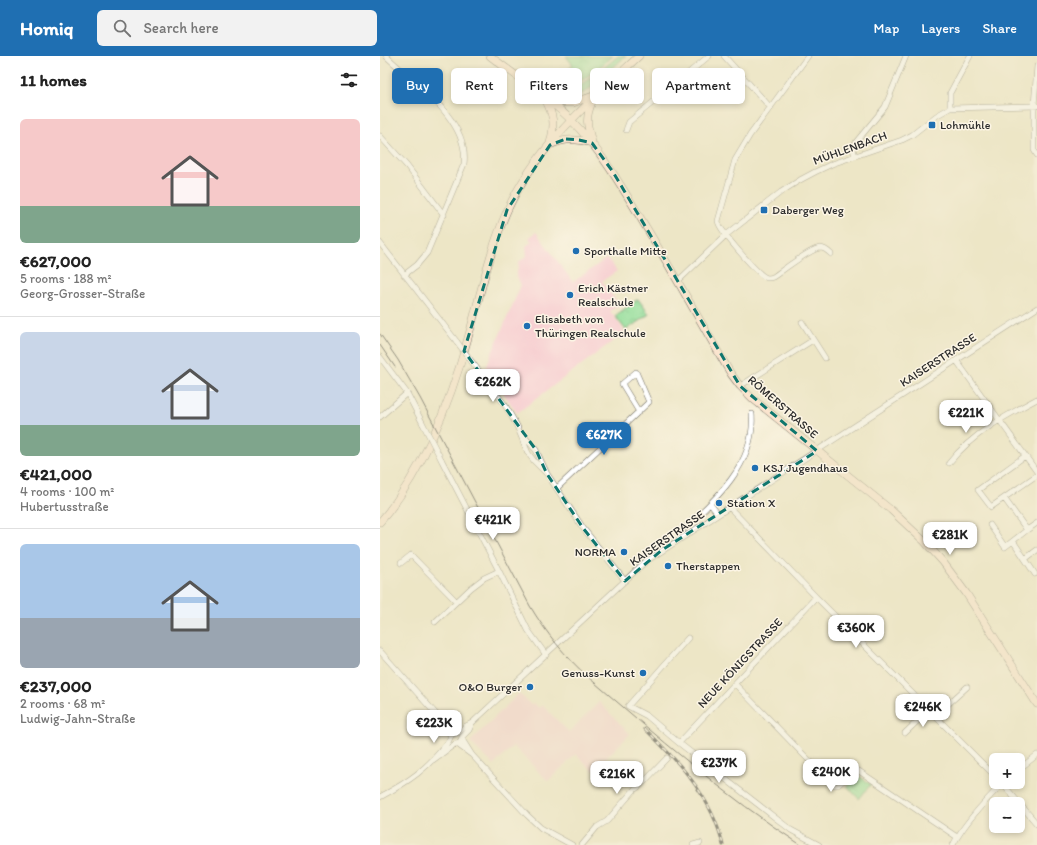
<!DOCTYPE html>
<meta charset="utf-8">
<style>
:root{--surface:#fff;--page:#f2f2f2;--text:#222;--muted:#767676;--line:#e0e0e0;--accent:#1f6fb2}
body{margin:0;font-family:Itim,sans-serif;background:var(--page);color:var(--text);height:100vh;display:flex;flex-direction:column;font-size:15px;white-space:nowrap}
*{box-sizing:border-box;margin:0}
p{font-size:13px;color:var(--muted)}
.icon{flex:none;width:22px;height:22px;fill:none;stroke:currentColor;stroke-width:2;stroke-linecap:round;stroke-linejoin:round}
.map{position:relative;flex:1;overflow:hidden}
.sheet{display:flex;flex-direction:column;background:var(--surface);width:380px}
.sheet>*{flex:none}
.hud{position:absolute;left:12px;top:12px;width:380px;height:36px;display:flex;gap:8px}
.controls{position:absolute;left:609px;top:697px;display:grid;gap:8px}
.controls a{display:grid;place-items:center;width:36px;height:36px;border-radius:6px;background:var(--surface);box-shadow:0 2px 6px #0003;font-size:20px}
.price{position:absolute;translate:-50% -34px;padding:0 9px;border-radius:8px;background:#fff;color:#222;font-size:13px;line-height:26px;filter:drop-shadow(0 1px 2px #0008)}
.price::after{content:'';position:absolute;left:50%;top:24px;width:12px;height:9px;margin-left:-6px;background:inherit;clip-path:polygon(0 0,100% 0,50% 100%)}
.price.on{background:var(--accent);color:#fff}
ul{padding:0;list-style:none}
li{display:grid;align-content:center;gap:8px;height:212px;padding:0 20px}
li+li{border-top:1px solid var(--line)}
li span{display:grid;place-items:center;height:124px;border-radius:6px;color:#555}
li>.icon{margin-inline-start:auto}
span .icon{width:72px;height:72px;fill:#fffc;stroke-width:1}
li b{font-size:17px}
h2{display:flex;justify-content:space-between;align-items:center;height:48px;padding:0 20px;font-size:17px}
.chip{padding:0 14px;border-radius:6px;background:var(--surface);box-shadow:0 2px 6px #0003;font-size:14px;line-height:36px}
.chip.on{background:var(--accent);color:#fff}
header{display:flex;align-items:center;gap:24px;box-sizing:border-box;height:56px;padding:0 20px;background:var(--accent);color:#fff}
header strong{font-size:19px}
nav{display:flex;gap:22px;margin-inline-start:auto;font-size:14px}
.search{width:280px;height:36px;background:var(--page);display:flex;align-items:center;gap:10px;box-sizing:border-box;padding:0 14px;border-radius:6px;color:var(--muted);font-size:15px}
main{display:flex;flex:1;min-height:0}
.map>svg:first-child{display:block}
</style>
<header>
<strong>Homiq</strong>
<div class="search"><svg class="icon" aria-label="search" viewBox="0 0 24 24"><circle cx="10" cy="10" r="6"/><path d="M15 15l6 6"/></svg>Search here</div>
<nav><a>Map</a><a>Layers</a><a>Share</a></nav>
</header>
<main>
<section class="sheet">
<h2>11 homes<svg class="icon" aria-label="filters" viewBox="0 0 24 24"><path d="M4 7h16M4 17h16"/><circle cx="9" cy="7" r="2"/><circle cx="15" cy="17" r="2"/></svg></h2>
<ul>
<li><span style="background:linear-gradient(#f6c9c9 70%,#7fa58c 0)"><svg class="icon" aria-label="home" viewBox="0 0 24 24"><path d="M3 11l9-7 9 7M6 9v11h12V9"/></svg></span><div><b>€627,000</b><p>5 rooms · 188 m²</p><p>Georg-Grosser-Straße</p></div></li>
<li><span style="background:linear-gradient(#c9d6e8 75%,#7fa58c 0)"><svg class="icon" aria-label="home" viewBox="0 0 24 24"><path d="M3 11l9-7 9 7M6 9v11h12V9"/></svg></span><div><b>€421,000</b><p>4 rooms · 100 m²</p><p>Hubertusstraße</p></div></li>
<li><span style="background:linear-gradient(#a9c7e8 60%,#9aa5b1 0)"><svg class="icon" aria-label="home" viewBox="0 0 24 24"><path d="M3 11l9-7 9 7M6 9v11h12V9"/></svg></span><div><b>€237,000</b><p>2 rooms · 68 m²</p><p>Ludwig-Jahn-Straße</p></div></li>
</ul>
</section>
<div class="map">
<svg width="657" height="789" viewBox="0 0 657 789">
<defs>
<pattern id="park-crowns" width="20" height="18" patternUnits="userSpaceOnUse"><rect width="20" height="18" fill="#92de9a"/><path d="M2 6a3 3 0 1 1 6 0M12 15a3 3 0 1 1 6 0" fill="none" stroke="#7ebf85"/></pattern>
</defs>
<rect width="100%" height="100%" fill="#fcf5e5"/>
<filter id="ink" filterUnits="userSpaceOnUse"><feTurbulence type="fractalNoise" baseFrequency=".025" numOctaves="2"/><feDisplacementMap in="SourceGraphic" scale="8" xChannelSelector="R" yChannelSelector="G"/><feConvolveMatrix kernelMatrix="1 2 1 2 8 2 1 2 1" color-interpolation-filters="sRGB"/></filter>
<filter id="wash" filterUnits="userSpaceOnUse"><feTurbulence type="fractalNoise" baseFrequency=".012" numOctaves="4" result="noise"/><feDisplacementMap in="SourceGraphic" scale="16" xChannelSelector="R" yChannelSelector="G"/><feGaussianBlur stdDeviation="0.9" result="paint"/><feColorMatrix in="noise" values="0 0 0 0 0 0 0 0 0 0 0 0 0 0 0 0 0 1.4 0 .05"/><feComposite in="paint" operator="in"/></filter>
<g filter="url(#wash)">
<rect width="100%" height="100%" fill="#ede6c6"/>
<path fill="#f7cfd1" d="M 156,176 L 193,226 L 227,202 L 237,215 L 222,225 L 239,249 L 230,255 L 245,276 L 137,357 L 106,311 L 141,229 L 136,221 L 139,206 L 147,200 L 146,190 L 152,186 L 149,182 Z
M 139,637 L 151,649 L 154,647 L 159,652 L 162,649 L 189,676 L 219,646 L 250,678 L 213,715 L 196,698 L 168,725 L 133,690 L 114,709 L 90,686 Z"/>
<path fill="url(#park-crowns)" stroke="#5e8462" d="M 186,0 L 233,0 C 218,13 192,35 171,36 L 165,32 L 193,9 Z
M 238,0 L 246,0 C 231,12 213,35 194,41 L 194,36 L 195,33 L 225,11 Z
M 258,243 L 269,258 L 246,274 L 235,260 Z
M 477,719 L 491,728 L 479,743 L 467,730 Z"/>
</g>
<g filter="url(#ink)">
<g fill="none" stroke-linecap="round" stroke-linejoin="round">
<g stroke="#6f6c61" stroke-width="6">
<path id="minor" d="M 6,0 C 35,28 90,64 84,108 L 47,197 L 37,209 L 24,219
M 344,0 L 391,52
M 428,0 L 370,79 L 355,104 L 338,165 C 339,174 379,220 387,222 C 389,222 391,222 393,221 C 403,214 430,193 440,192 C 445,192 448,195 451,198
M 657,10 L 654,50 L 654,94 L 657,99
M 570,52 L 570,37 L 590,0
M 246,74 L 249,66 L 329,0
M 0,80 L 27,110 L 64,159
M 475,100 L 473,93 L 476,86 L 505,51 L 526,0
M 0,187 L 77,286
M 298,225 L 346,179 L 401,136 L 420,124 L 435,116 L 452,108 L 522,84 L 532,79 L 556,60 L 570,52 L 657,50
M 422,266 L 445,302
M 0,301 L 27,337 L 43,368
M 576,304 L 657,416
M 95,310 L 125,349 L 137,370 L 148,397 L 154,405 L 166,417
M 360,330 L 433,284
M 0,361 L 27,337
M 141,377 L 156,394 L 167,418 L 203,472 L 245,525
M 645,400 L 598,434 L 611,451 L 657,419
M 61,403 L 119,515 L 148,574 L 166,599
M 569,407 C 592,378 625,360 657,343
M 177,432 L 269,346 L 256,316 L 242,328 L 259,356
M 331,449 L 338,458
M 349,451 L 436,541 L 616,721
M 610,469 L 625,491 L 647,474 L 624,442
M 302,474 C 336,444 376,407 372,358
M 647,474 L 657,467
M 633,485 L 655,518
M 645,503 L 657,494
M 21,507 L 31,499 L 76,545
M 55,566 L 91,532 L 104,522 L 119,515
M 308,582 L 248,650 L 267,660 L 299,687 L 411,774 L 439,789
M 0,595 L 64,667 L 65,673 L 71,679
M 355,628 L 453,729 L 458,729 L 473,716 L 479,715 L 577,781
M 555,660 L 587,631
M 78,677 L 86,670 L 92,667
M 525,677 L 549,654
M 82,683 L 92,699 L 147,759 L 161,772 L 192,789
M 299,687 L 436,541
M 77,688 L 92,699
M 53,704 L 75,688 L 80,687 L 82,681 L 89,674 L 92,667 L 265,506 L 657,252
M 638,714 L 657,699
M 621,726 L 657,768
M 0,741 C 30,725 47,713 68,686 C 70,683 70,681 72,678 L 78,677
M 202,789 L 217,771 L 227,765 L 240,750 L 254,734 L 261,729 L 287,702
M 313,789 L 320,787
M 573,789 C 584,767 607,743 624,726"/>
</g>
<g stroke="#6f6c61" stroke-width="8">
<path id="secondary" d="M 110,0 C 137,21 167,40 191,64 C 222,95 243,133 266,171 C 295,219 322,269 351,318 L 360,330 L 373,343 L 511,454 L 544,485 L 563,506 L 586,537 L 657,648
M 165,43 C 174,60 175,69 170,87
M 171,46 L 193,47 L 213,40
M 212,46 C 205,63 207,69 212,86
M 172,88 C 186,82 197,83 212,87
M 0,466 C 44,415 70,347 88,282 C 100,240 109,196 127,155 C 155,92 209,46 259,0"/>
</g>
<use href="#minor" stroke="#fff" stroke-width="5"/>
<use href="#secondary" stroke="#fbe5cf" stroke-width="7"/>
<path stroke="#2b2b2b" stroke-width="1" d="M 0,278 L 18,304 L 40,342 L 150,550 C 166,577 185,600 208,621 C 277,680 345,740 421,789
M 0,289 L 15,311"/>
<g stroke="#2b2b2b" stroke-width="3">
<path id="rail" d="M 265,673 C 299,706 332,741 343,789"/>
</g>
<use href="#rail" stroke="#fcf5e5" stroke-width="1.5" stroke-dasharray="4.5" stroke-linecap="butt"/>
<g stroke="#6f6c61" stroke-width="6" stroke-linecap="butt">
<path id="minor-bridge" d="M 77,286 L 95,310
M 43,368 L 61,403"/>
</g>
<use href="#minor-bridge" stroke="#fff" stroke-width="5"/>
</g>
</g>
<path d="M0 0H657V789H0ZM 186,83 L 199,84 L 212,87 L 233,116 L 360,330 L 437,395 L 282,494 L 245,525 L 203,472 L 167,418 L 156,394 L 84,295 L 127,154 L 170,89 Z" fill="#ede6c6" fill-opacity=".55" fill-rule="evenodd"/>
<path fill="none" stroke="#0f766e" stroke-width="3" stroke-dasharray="8 5" stroke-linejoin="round" d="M 186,83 L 199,84 L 212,87 L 233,116 L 360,330 L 437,395 L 282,494 L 245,525 L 203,472 L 167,418 L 156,394 L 84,295 L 127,154 L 170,89 Z"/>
<g fill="#1f6fb2" stroke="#fcf5e5" stroke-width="1.5">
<rect x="548" y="65" width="8" height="8" rx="2"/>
<rect x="380" y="150" width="8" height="8" rx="2"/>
<circle cx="196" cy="195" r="4"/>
<circle cx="190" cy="239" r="4"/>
<circle cx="147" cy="270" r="4"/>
<circle cx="375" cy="412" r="4"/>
<circle cx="339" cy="447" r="4"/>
<circle cx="244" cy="496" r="4"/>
<circle cx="288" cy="510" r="4"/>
<circle cx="263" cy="617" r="4"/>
<circle cx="150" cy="631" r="4"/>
</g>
<g text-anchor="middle" stroke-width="3" stroke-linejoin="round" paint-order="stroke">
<g font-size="12" fill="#2b2b2b" stroke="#fcf5e5" text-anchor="start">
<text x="560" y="73">Lohmühle</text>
<text x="392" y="158">Daberger Weg</text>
<text x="204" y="199">Sporthalle Mitte</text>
<text x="198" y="236">Erich Kästner<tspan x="198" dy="14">Realschule</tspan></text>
<text x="155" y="267">Elisabeth von<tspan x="155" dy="14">Thüringen Realschule</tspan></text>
<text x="383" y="416">KSJ Jugendhaus</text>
<text x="347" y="451">Station X</text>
<text x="236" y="500" text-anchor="end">NORMA</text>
<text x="296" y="514">Therstappen</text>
<text x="255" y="621" text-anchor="end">Genuss-Kunst</text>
<text x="142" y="635" text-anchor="end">O&amp;O Burger</text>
</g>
<g font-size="12" fill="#2b2b2b" stroke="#fcf5e5">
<text transform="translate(470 92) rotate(-20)" y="4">MÜHLENBACH</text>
<text transform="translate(558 304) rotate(-33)" y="4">KAISERSTRASSE</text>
<text transform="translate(403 351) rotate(41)" y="4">RÖMERSTRASSE</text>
<text transform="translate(287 482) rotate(-35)" y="4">KAISERSTRASSE</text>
<text transform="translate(360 607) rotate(-47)" y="4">NEUE KÖNIGSTRASSE</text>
</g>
</g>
</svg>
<div class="controls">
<a>+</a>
<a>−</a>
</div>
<b class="price" style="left:113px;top:347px">€262K</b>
<b class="price" style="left:586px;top:378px">€221K</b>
<b class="price on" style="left:224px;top:400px">€627K</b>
<b class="price" style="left:113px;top:485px">€421K</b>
<b class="price" style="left:570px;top:500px">€281K</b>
<b class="price" style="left:476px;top:593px">€360K</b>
<b class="price" style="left:543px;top:672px">€246K</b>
<b class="price" style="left:54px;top:688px">€223K</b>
<b class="price" style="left:339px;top:728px">€237K</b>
<b class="price" style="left:451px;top:737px">€240K</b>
<b class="price" style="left:237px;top:739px">€216K</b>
<div class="hud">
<a class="chip on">Buy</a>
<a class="chip">Rent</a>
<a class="chip">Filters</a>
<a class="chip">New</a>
<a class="chip">Apartment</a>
</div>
</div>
</main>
